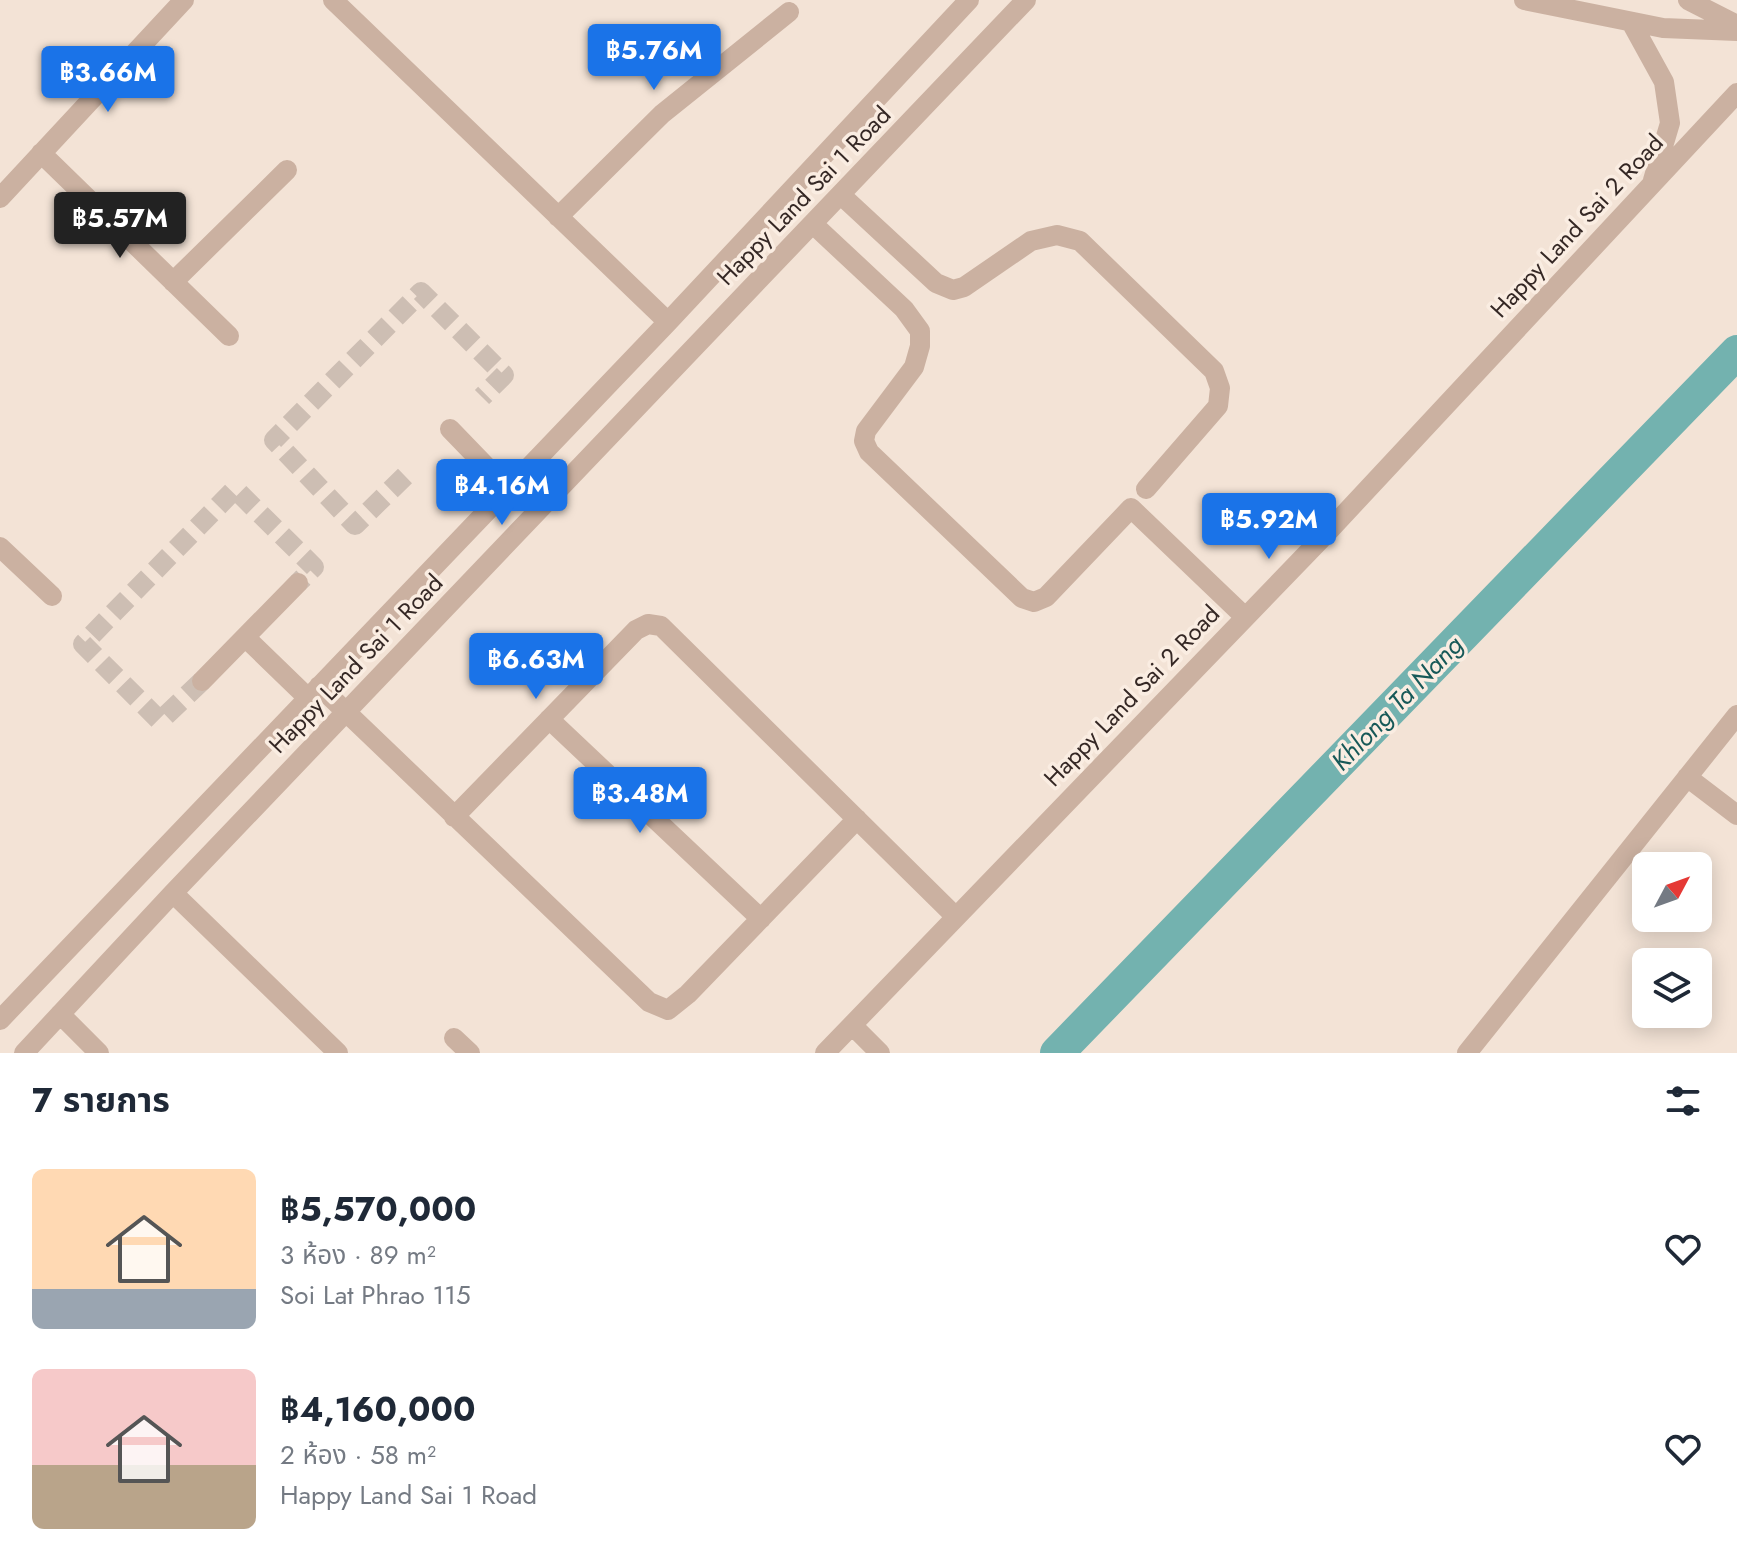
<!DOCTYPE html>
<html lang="th">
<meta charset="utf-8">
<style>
:root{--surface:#fff;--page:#f2f2f3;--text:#1f2937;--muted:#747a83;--accent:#1a73e8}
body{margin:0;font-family:Jost,"Noto Sans Thai",sans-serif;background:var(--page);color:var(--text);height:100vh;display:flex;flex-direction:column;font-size:30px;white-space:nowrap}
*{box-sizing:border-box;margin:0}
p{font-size:26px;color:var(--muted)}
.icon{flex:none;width:44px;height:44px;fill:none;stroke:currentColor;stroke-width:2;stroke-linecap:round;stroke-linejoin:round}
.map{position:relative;height:1053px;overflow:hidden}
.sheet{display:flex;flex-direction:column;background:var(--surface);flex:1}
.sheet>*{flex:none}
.needle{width:52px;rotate:49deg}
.tools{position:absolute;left:1632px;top:852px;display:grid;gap:16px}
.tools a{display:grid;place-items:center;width:80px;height:80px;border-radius:12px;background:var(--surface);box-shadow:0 4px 20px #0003;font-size:40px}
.price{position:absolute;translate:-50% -68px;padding:0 18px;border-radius:8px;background:var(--accent);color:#fff;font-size:26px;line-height:52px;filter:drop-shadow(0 2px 4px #0008)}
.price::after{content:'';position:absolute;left:50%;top:48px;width:24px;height:18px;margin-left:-12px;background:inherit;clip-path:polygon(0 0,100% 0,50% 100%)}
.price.active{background:#222;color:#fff}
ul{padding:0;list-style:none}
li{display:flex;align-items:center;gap:24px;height:200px;padding:0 32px}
li span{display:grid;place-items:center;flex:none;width:224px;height:160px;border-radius:12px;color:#555}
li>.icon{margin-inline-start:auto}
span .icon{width:96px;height:96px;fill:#fffc;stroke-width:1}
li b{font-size:34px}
h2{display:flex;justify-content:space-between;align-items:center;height:96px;padding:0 32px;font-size:34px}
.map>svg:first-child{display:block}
</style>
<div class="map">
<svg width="1737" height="1053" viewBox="0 0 1737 1053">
<rect width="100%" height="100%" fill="#f3e3d6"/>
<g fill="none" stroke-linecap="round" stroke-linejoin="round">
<path stroke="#73b2af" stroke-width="34" d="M 1057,1053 L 1737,352"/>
<path stroke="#cdbeb3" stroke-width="20" stroke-dasharray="20 10" stroke-linecap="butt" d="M 405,476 L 355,525 L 274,440 L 421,292 L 504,375 L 482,397
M 202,681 L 160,721 L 83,644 L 235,489 L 314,567 L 298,583"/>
<path stroke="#cbb1a1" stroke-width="20" d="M 333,0 L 668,322
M 1524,0 L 1663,28 L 1737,31
M 1688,0 L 1737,25
M 1631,22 L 1664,82 L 1670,123 L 1653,180
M 41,153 L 229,336
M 841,195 L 936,283 L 953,290 L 964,287 L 1031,241 L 1057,235 L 1080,241 L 1214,371 L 1220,388 L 1218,406 L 1146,489
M 0,198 L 184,0
M 558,217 L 662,114 L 789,12
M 813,224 L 904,309 L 920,331 L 920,346 L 914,367 L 866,431 L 864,441 L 869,452 L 1022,598 L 1034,602 L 1046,597 L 1131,508 L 1245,617
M 173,282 L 287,170
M 450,429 L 508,489
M 0,547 L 52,596
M 245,637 L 308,698
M 202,681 L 298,583
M 319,686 L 649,1002 L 668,1010 L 688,994 L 857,819
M 549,719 L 761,919
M 1687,777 L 1737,815
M 454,817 L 636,630 L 648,624 L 661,626 L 956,917
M 173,893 L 338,1053
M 60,1014 L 99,1053
M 0,1020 L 668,322 L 969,0
M 852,1025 L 880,1053
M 454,1038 L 470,1053
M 24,1053 L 173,893 L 1026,0
M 825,1053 L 1323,537 L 1737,93
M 1467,1053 L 1737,715"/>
</g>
<g text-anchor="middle" stroke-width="7" stroke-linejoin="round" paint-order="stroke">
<g font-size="24" fill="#352825" stroke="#faede2">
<text transform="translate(804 196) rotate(-46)" y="8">Happy Land Sai 1 Road</text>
<text transform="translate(1577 226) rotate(-47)" y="8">Happy Land Sai 2 Road</text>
<text transform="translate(356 664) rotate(-46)" y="8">Happy Land Sai 1 Road</text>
<text transform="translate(1132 696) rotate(-46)" y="8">Happy Land Sai 2 Road</text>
</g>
<g font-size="26" font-style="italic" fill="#175958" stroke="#faede2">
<text transform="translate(1397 703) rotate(-46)" y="9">Khlong Ta Nang</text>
</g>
</g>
</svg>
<div class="tools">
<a><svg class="needle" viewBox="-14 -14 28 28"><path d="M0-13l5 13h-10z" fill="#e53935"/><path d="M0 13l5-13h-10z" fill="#747a83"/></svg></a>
<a><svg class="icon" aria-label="layers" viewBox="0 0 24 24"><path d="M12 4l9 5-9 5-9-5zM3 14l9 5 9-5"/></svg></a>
</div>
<b class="price" style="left:654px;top:92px">฿5.76M</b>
<b class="price" style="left:108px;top:114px">฿3.66M</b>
<b class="price active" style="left:120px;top:260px">฿5.57M</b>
<b class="price" style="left:502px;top:527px">฿4.16M</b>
<b class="price" style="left:1269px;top:561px">฿5.92M</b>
<b class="price" style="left:536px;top:701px">฿6.63M</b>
<b class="price" style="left:640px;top:835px">฿3.48M</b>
</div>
<section class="sheet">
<h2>7 รายการ<svg class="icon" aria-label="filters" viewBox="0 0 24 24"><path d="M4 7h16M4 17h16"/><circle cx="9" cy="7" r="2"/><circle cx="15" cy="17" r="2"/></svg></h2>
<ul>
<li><span style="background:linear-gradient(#ffd9b3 75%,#9aa5b1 0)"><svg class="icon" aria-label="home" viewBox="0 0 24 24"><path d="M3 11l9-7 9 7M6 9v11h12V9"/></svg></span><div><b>฿5,570,000</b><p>3 ห้อง · 89 m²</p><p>Soi Lat Phrao 115</p></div><svg class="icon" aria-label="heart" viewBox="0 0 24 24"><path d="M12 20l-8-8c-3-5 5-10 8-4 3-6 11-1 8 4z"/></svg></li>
<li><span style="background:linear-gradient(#f6c9c9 60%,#b9a48a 0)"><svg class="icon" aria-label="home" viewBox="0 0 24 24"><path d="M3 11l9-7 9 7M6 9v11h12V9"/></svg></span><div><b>฿4,160,000</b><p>2 ห้อง · 58 m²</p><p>Happy Land Sai 1 Road</p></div><svg class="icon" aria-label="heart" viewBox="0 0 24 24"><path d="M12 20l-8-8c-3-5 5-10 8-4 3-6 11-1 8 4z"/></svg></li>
</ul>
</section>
